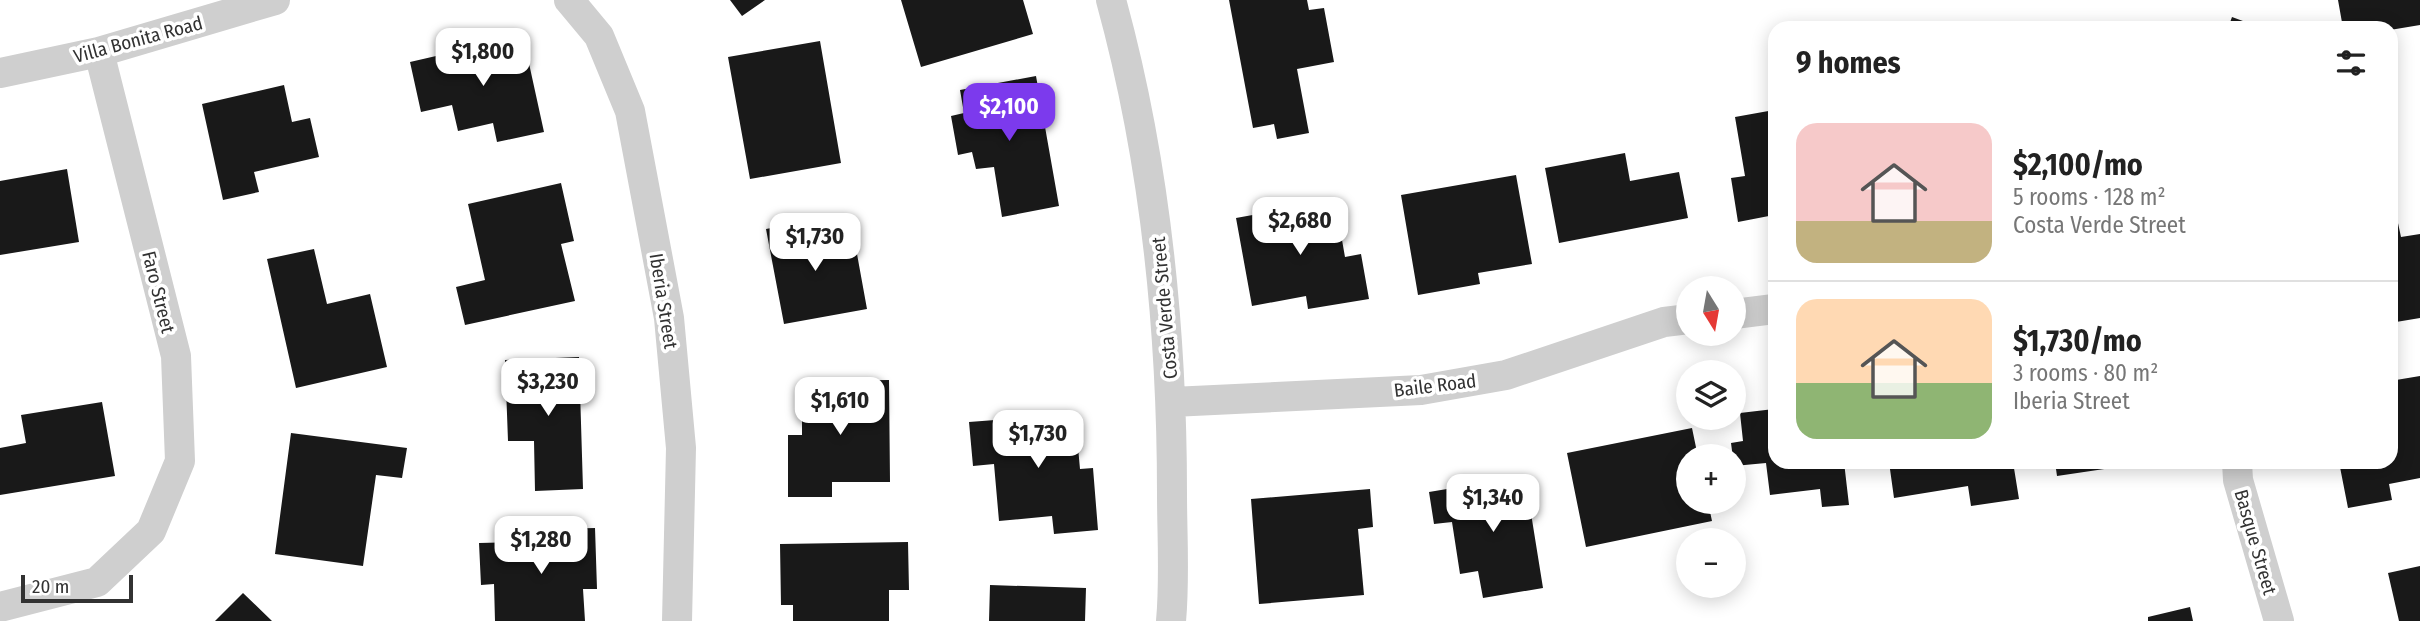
<!DOCTYPE html>
<meta charset="utf-8">
<style>
:root{--surface:#fff;--page:#f2f2f2;--text:#222;--muted:#767676;--line:#e0e0e0;--accent:#7c3aed}
body{margin:0;font-family:"Fira Sans Condensed",sans-serif;background:var(--page);color:var(--text);height:100vh;display:flex;flex-direction:column;font-size:26px;white-space:nowrap}
*{box-sizing:border-box;margin:0}
p{font-size:23px;color:var(--muted)}
.icon{flex:none;width:38px;height:38px;fill:none;stroke:currentColor;stroke-width:2;stroke-linecap:round;stroke-linejoin:round}
.map{position:relative;flex:1;overflow:hidden}
.side{position:absolute;left:1768px;top:21px;width:630px;height:448px;display:flex;flex-direction:column;background:var(--surface);border-radius:21px;box-shadow:0 4px 18px #0003}
.side>*{flex:none}
.needle{width:46px;rotate:169deg}
.controls{position:absolute;left:1676px;top:276px;display:grid;gap:14px}
.controls a{display:grid;place-items:center;width:70px;height:70px;border-radius:50%;background:var(--surface);box-shadow:0 4px 18px #0003;font-size:35px}
.scale{position:absolute;left:21px;bottom:18px;width:112px;box-sizing:border-box;padding-left:7px;border:4px solid #323232;border-top:0;font-size:19px;line-height:24px;white-space:nowrap;color:#323232;-webkit-text-stroke:5px #fff;paint-order:stroke}
.price{position:absolute;translate:-50% -60px;padding:0 16px;border-radius:14px;background:#fff;color:#222;font-size:23px;line-height:46px;filter:drop-shadow(0 2px 4px #0008)}
.price::after{content:'';position:absolute;left:50%;top:42px;width:21px;height:16px;margin-left:-10px;background:inherit;clip-path:polygon(0 0,100% 0,50% 100%)}
.price.current{background:var(--accent);color:#fff}
ul{padding:0;list-style:none}
li{display:flex;align-items:center;gap:21px;height:175px;padding:0 28px}
li+li{border-top:2px solid var(--line)}
li span{display:grid;place-items:center;flex:none;width:196px;height:140px;border-radius:21px;color:#555}
li>.icon{margin-inline-start:auto}
span .icon{width:84px;height:84px;fill:#fffc;stroke-width:1}
li b{font-size:30px}
h2{display:flex;justify-content:space-between;align-items:center;height:84px;padding:0 28px;font-size:30px}
.map>svg:first-child{display:block}
</style>
<div class="map">
<svg width="2420" height="621" viewBox="0 0 2420 621">
<rect width="100%" height="100%" fill="#fff"/>
<path fill="#191919" d="M 730,0 L 765,0 L 742,16 Z
M 901,0 L 1023,0 L 1033,34 L 921,67 Z
M 1229,0 L 1307,0 L 1309,10 L 1324,8 L 1334,62 L 1297,69 L 1309,133 L 1277,139 L 1274,124 L 1253,128 Z
M 2338,0 L 2420,0 L 2420,25 L 2390,30 L 2390,28 L 2343,28 Z
M 2232,17 L 2262,28 L 2228,28 Z
M 523,36 L 544,132 L 497,142 L 493,123 L 458,131 L 452,105 L 421,112 L 410,62 Z
M 820,41 L 841,163 L 750,179 L 728,57 Z
M 1036,76 L 1059,206 L 1002,217 L 994,167 L 976,169 L 972,152 L 958,155 L 951,116 L 964,113 L 960,90 Z
M 284,85 L 292,122 L 310,118 L 319,157 L 254,172 L 259,192 L 223,200 L 202,104 Z
M 1774,110 L 1774,215 L 1738,222 L 1731,178 L 1745,176 L 1735,117 Z
M 1625,153 L 1630,181 L 1679,172 L 1688,218 L 1559,243 L 1545,168 Z
M 67,169 L 79,242 L 0,255 L 0,181 Z
M 1516,175 L 1532,264 L 1478,273 L 1480,284 L 1418,295 L 1401,195 Z
M 561,183 L 574,241 L 561,244 L 575,301 L 465,325 L 456,287 L 485,280 L 468,204 Z
M 2390,186 L 2401,237 L 2420,234 L 2420,318 L 2390,323 Z
M 1335,200 L 1345,257 L 1361,254 L 1369,299 L 1308,309 L 1306,296 L 1252,306 L 1236,218 Z
M 814,220 L 817,239 L 853,232 L 867,309 L 784,324 L 766,229 Z
M 314,249 L 327,304 L 370,294 L 387,367 L 296,388 L 267,259 Z
M 579,357 L 583,489 L 535,491 L 534,441 L 508,441 L 505,360 Z
M 2420,376 L 2420,478 L 2389,484 L 2392,500 L 2348,508 L 2339,462 L 2390,462 L 2390,381 Z
M 889,380 L 890,482 L 832,482 L 832,497 L 788,497 L 788,435 L 802,435 L 802,381 Z
M 102,402 L 115,476 L 0,495 L 0,448 L 26,443 L 21,415 Z
M 1774,409 L 1774,462 L 1844,462 L 1849,505 L 1822,507 L 1820,489 L 1770,495 L 1766,463 L 1734,466 L 1731,443 L 1743,441 L 1740,413 Z
M 1075,414 L 1080,469 L 1093,468 L 1098,530 L 1054,534 L 1052,516 L 999,521 L 994,464 L 973,466 L 969,422 Z
M 1692,428 L 1698,457 L 1689,457 L 1689,502 L 1708,502 L 1712,521 L 1586,547 L 1567,453 Z
M 291,433 L 407,448 L 402,478 L 376,475 L 363,566 L 275,554 Z
M 1889,462 L 2013,462 L 2019,499 L 1971,506 L 1968,486 L 1894,498 Z
M 2055,462 L 2137,462 L 2138,464 L 2057,476 Z
M 1525,476 L 1543,588 L 1483,598 L 1478,571 L 1460,574 L 1452,522 L 1434,524 L 1429,492 Z
M 1370,489 L 1373,527 L 1358,529 L 1364,595 L 1259,604 L 1251,499 Z
M 595,528 L 597,589 L 583,589 L 585,621 L 495,621 L 494,584 L 481,585 L 479,543 L 554,541 L 554,529 Z
M 908,542 L 909,590 L 889,590 L 889,621 L 793,621 L 793,605 L 781,605 L 780,544 Z
M 2420,566 L 2420,621 L 2399,621 L 2388,573 Z
M 990,585 L 1086,588 L 1085,621 L 989,621 Z
M 243,593 L 272,621 L 215,621 Z
M 2190,607 L 2193,621 L 2148,621 L 2148,617 Z"/>
<g fill="none" stroke-linecap="round" stroke-linejoin="round">
<path stroke="#cfcfcf" stroke-width="30" d="M 569,0 L 599,36 L 630,111 L 669,318 L 681,448 L 677,621
M 1111,0 C 1155,160 1172,328 1172,494 C 1172,536 1175,579 1171,621
M 0,73 L 99,52 L 275,0
M 1734,314 L 1774,309
M 1172,402 L 1421,390 L 1506,375 L 1664,322 L 1689,319
M 2237,462 L 2238,480 L 2279,621
M 0,607 L 97,582 L 151,531 L 180,461 L 176,356 L 99,52"/>
</g>
<g text-anchor="middle" stroke-width="7" stroke-linejoin="round" paint-order="stroke">
<g font-size="19" fill="#323232" stroke="#fff">
<text transform="translate(138 39) rotate(-15)" y="7">Villa Bonita Road</text>
<text transform="translate(159 292) rotate(76)" y="7">Faro Street</text>
<text transform="translate(664 301) rotate(81)" y="7">Iberia Street</text>
<text transform="translate(1164 308) rotate(-95)" y="7">Costa Verde Street</text>
<text transform="translate(1435 385) rotate(-7)" y="7">Baile Road</text>
<text transform="translate(2256 542) rotate(74)" y="7">Basque Street</text>
</g>
</g>
</svg>
<div class="controls">
<a><svg class="needle" viewBox="-14 -14 28 28"><path d="M0-13l5 13h-10z" fill="#e53935"/><path d="M0 13l5-13h-10z" fill="#767676"/></svg></a>
<a><svg class="icon" aria-label="layers" viewBox="0 0 24 24"><path d="M12 4l9 5-9 5-9-5zM3 14l9 5 9-5"/></svg></a>
<a>+</a>
<a>−</a>
</div>
<div class="scale">20 m</div>
<b class="price" style="left:483px;top:88px">$1,800</b>
<b class="price current" style="left:1009px;top:143px">$2,100</b>
<b class="price" style="left:1300px;top:257px">$2,680</b>
<b class="price" style="left:815px;top:273px">$1,730</b>
<b class="price" style="left:548px;top:418px">$3,230</b>
<b class="price" style="left:840px;top:437px">$1,610</b>
<b class="price" style="left:1038px;top:470px">$1,730</b>
<b class="price" style="left:1493px;top:534px">$1,340</b>
<b class="price" style="left:541px;top:576px">$1,280</b>
<section class="side">
<h2>9 homes<svg class="icon" aria-label="filters" viewBox="0 0 24 24"><path d="M4 7h16M4 17h16"/><circle cx="9" cy="7" r="2"/><circle cx="15" cy="17" r="2"/></svg></h2>
<ul>
<li><span style="background:linear-gradient(#f6c9c9 70%,#c2b280 0)"><svg class="icon" aria-label="home" viewBox="0 0 24 24"><path d="M3 11l9-7 9 7M6 9v11h12V9"/></svg></span><div><b>$2,100/mo</b><p>5 rooms · 128 m²</p><p>Costa Verde Street</p></div></li>
<li><span style="background:linear-gradient(#ffd9b3 60%,#8fb573 0)"><svg class="icon" aria-label="home" viewBox="0 0 24 24"><path d="M3 11l9-7 9 7M6 9v11h12V9"/></svg></span><div><b>$1,730/mo</b><p>3 rooms · 80 m²</p><p>Iberia Street</p></div></li>
</ul>
</section>
</div>
